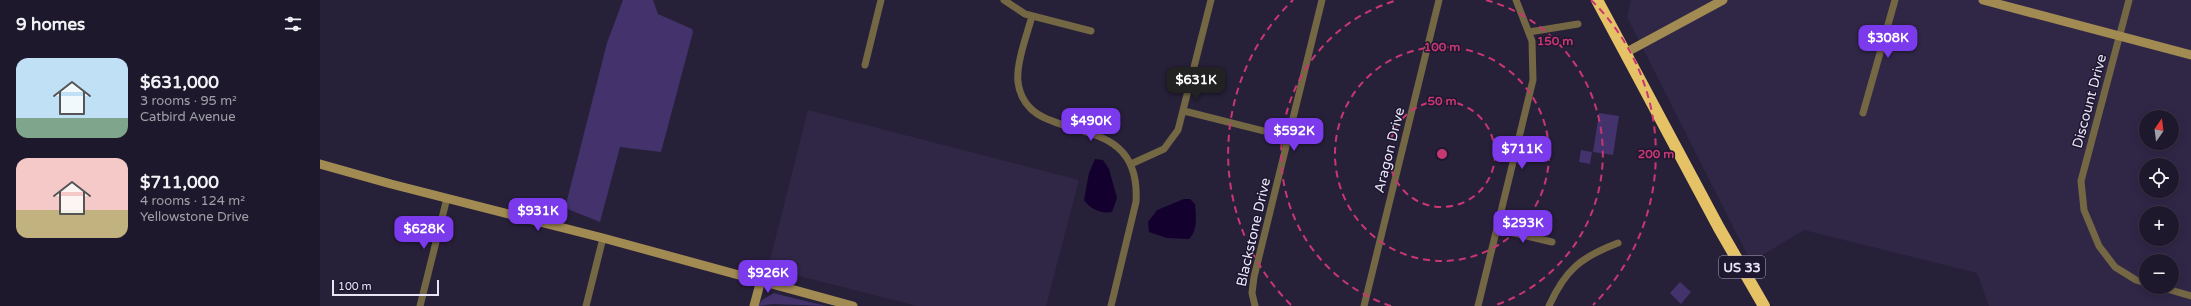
<!DOCTYPE html>
<meta charset="utf-8">
<style>
:root{--surface:#1d182b;--page:#252133;--text:#f1f3f6;--muted:#a0a0a9;--line:#3b3747;--accent:#7c3aed}
body{margin:0;font-family:"Varela Round",sans-serif;background:var(--page);color:var(--text);height:100vh;display:flex;flex-direction:column;font-size:15px;white-space:nowrap}
*{box-sizing:border-box;margin:0}
p{font-size:13px;color:var(--muted)}
.icon{flex:none;width:22px;height:22px;fill:none;stroke:currentColor;stroke-width:2;stroke-linecap:round;stroke-linejoin:round}
.map{position:relative;flex:1;overflow:hidden}
.side{display:flex;flex-direction:column;background:var(--surface);width:320px}
.side>*{flex:none}
.needle{width:26px;rotate:14deg}
.fabs{position:absolute;left:1819px;top:110px;display:grid;gap:8px}
.fabs a{display:grid;place-items:center;width:40px;height:40px;border-radius:50%;background:var(--surface);box-shadow:0 2px 10px #0003,0 0 0 1px var(--line);font-size:20px}
.scale{position:absolute;left:12px;bottom:10px;width:107px;box-sizing:border-box;padding-left:4px;border:2px solid #e9e5f6;border-top:0;font-size:11px;line-height:14px;white-space:nowrap;color:#e9e5f6;-webkit-text-stroke:3px #1d172f;paint-order:stroke}
.price{position:absolute;translate:-50% -34px;padding:0 9px;border-radius:8px;background:var(--accent);color:#fff;font-size:13px;line-height:26px;filter:drop-shadow(0 1px 2px #0008)}
.price::after{content:'';position:absolute;left:50%;top:24px;width:12px;height:9px;margin-left:-6px;background:inherit;clip-path:polygon(0 0,100% 0,50% 100%)}
.price.current{background:#222;color:#fff}
ul{padding:0;list-style:none}
li{display:flex;align-items:center;gap:12px;height:100px;padding:0 16px}
li span{display:grid;place-items:center;flex:none;width:112px;height:80px;border-radius:12px;color:#555}
li>.icon{margin-inline-start:auto}
span .icon{width:48px;height:48px;fill:#fffc;stroke-width:1}
li b{font-size:17px}
h2{display:flex;justify-content:space-between;align-items:center;height:48px;padding:0 16px;font-size:17px}
main{display:flex;flex:1;min-height:0}
.map>svg:first-child{display:block}
</style>
<main>
<section class="side">
<h2>9 homes<svg class="icon" aria-label="filters" viewBox="0 0 24 24"><path d="M4 7h16M4 17h16"/><circle cx="9" cy="7" r="2"/><circle cx="15" cy="17" r="2"/></svg></h2>
<ul>
<li><span style="background:linear-gradient(#bfe0f5 75%,#7fa58c 0)"><svg class="icon" aria-label="home" viewBox="0 0 24 24"><path d="M3 11l9-7 9 7M6 9v11h12V9"/></svg></span><div><b>$631,000</b><p>3 rooms · 95 m²</p><p>Catbird Avenue</p></div></li>
<li><span style="background:linear-gradient(#f6c9c9 65%,#c2b280 0)"><svg class="icon" aria-label="home" viewBox="0 0 24 24"><path d="M3 11l9-7 9 7M6 9v11h12V9"/></svg></span><div><b>$711,000</b><p>4 rooms · 124 m²</p><p>Yellowstone Drive</p></div></li>
</ul>
</section>
<div class="map">
<svg width="1871" height="306" viewBox="0 0 1871 306">
<rect width="100%" height="100%" fill="#272039"/>
<path fill="#302747" fill-rule="evenodd" d="M 1311,0 L 1871,0 L 1871,306 L 1669,306 L 1657,273 L 1484,230 L 1431,262 L 1307,17 ZM 1826,117 L 1852,117 L 1852,143 L 1826,143 ZM 1826,165 L 1852,165 L 1852,191 L 1826,191 ZM 1826,213 L 1852,213 L 1852,239 L 1826,239 ZM 1826,261 L 1852,261 L 1852,287 L 1826,287 Z
M 488,110 L 759,180 L 726,306 L 597,306 L 448,268 Z"/>
<path fill="#43326c" d="M 303,0 L 333,0 L 338,14 L 372,29 L 373,32 L 341,152 L 300,147 L 280,222 L 245,208 L 287,43 Z
M 1279,113 L 1299,116 L 1293,155 L 1273,152 Z
M 1261,150 L 1272,152 L 1270,164 L 1259,162 Z
M 1360,282 L 1371,292 L 1361,304 L 1350,293 Z
M 454,293 L 461,295 L 506,306 L 453,304 L 438,306 L 442,300 Z"/>
<path fill="#13002f" d="M 775,159 L 783,160 L 789,169 L 797,198 L 792,212 C 781,214 770,209 764,200 L 769,173 Z
M 864,199 L 870,199 L 875,204 C 876,215 878,231 869,239 L 847,238 L 829,232 L 828,222 L 837,210 Z"/>
<g fill="none" stroke-linecap="round" stroke-linejoin="round">
<path stroke="#746744" stroke-width="7" d="M 684,0 L 705,14 L 771,31
M 1809,0 L 1761,181 L 1764,210 L 1779,246 L 1795,267 L 1816,280 L 1826,283
M 712,16 C 707,35 696,63 698,82 C 707,152 822,102 816,202 L 791,306
M 1209,32 L 1258,24
M 545,65 L 561,0
M 864,111 L 968,137
M 1543,113 L 1575,0
M 811,164 L 844,149 L 858,130 L 891,0
M 1177,229 L 1232,242
M 1840,287 L 1871,296
M 100,306 L 127,198
M 266,306 L 283,238
M 935,306 L 932,293 L 934,277 L 1002,0
M 1044,306 L 1119,0
M 1158,306 L 1213,80 L 1212,41 L 1196,0
M 1229,306 C 1245,270 1261,257 1298,243"/>
<path stroke="#a28b53" stroke-width="9" d="M 1663,0 L 1871,55
M 1305,53 L 1403,0
M 0,164 L 71,184 L 283,238 L 533,306
M 434,306 L 441,280"/>
<path stroke="#e5c266" stroke-width="12" d="M 1277,0 L 1399,228 L 1444,306"/>
</g>
<g fill="none" stroke="#c83772" stroke-width="2" stroke-dasharray="7 5">
<circle cx="1122" cy="154" r="53"/>
<circle cx="1122" cy="154" r="107"/>
<path d="M1071 306A160 160 0 0 1 1078 0M1166 0A160 160 0 0 1 1173 306"/>
<path d="M971 305A214 214 0 0 1 973 0M1271 0A214 214 0 0 1 1273 305"/>
</g>
<g text-anchor="middle" stroke-width="3" stroke-linejoin="round" paint-order="stroke">
<rect fill="#1d172f" stroke="#aca7ba" stroke-width="1" x="1399" y="256" width="46" height="22" rx="3"/>
<g font-size="13" font-weight="bold" fill="#e9e5f6">
<text x="1422" y="272">US 33</text>
</g>
<g font-size="14" fill="#e9e5f6" stroke="#1d172f">
<text transform="translate(1769 101) rotate(-75)" y="5">Discount Drive</text>
<text transform="translate(1069 150) rotate(-76)" y="5">Aragon Drive</text>
<text transform="translate(933 232) rotate(-77)" y="5">Blackstone Drive</text>
</g>
</g>
<circle cx="1122" cy="154" r="6" fill="#c83772" stroke="#1d172f" stroke-width="2"/>
<g font-size="12" text-anchor="middle" font-weight="bold" fill="#c83772" stroke="#1d172f" stroke-width="3" stroke-linejoin="round" paint-order="stroke">
<text x="1235" y="45">150 m</text>
<text x="1122" y="51">100 m</text>
<text x="1122" y="105">50 m</text>
<text x="1336" y="158">200 m</text>
</g>
</svg>
<div class="fabs">
<a><svg class="needle" viewBox="-14 -14 28 28"><path d="M0-13l5 13h-10z" fill="#e53935"/><path d="M0 13l5-13h-10z" fill="#a0a0a9"/></svg></a>
<a><svg class="icon" aria-label="locate" viewBox="0 0 24 24"><circle cx="12" cy="12" r="6"/><path d="M12 2v4M12 18v4M2 12h4M18 12h4"/></svg></a>
<a>+</a>
<a>−</a>
</div>
<div class="scale">100 m</div>
<b class="price" style="left:1568px;top:59px">$308K</b>
<b class="price current" style="left:876px;top:101px">$631K</b>
<b class="price" style="left:771px;top:142px">$490K</b>
<b class="price" style="left:974px;top:152px">$592K</b>
<b class="price" style="left:1202px;top:170px">$711K</b>
<b class="price" style="left:218px;top:232px">$931K</b>
<b class="price" style="left:1203px;top:244px">$293K</b>
<b class="price" style="left:104px;top:250px">$628K</b>
<b class="price" style="left:448px;top:294px">$926K</b>
</div>
</main>
